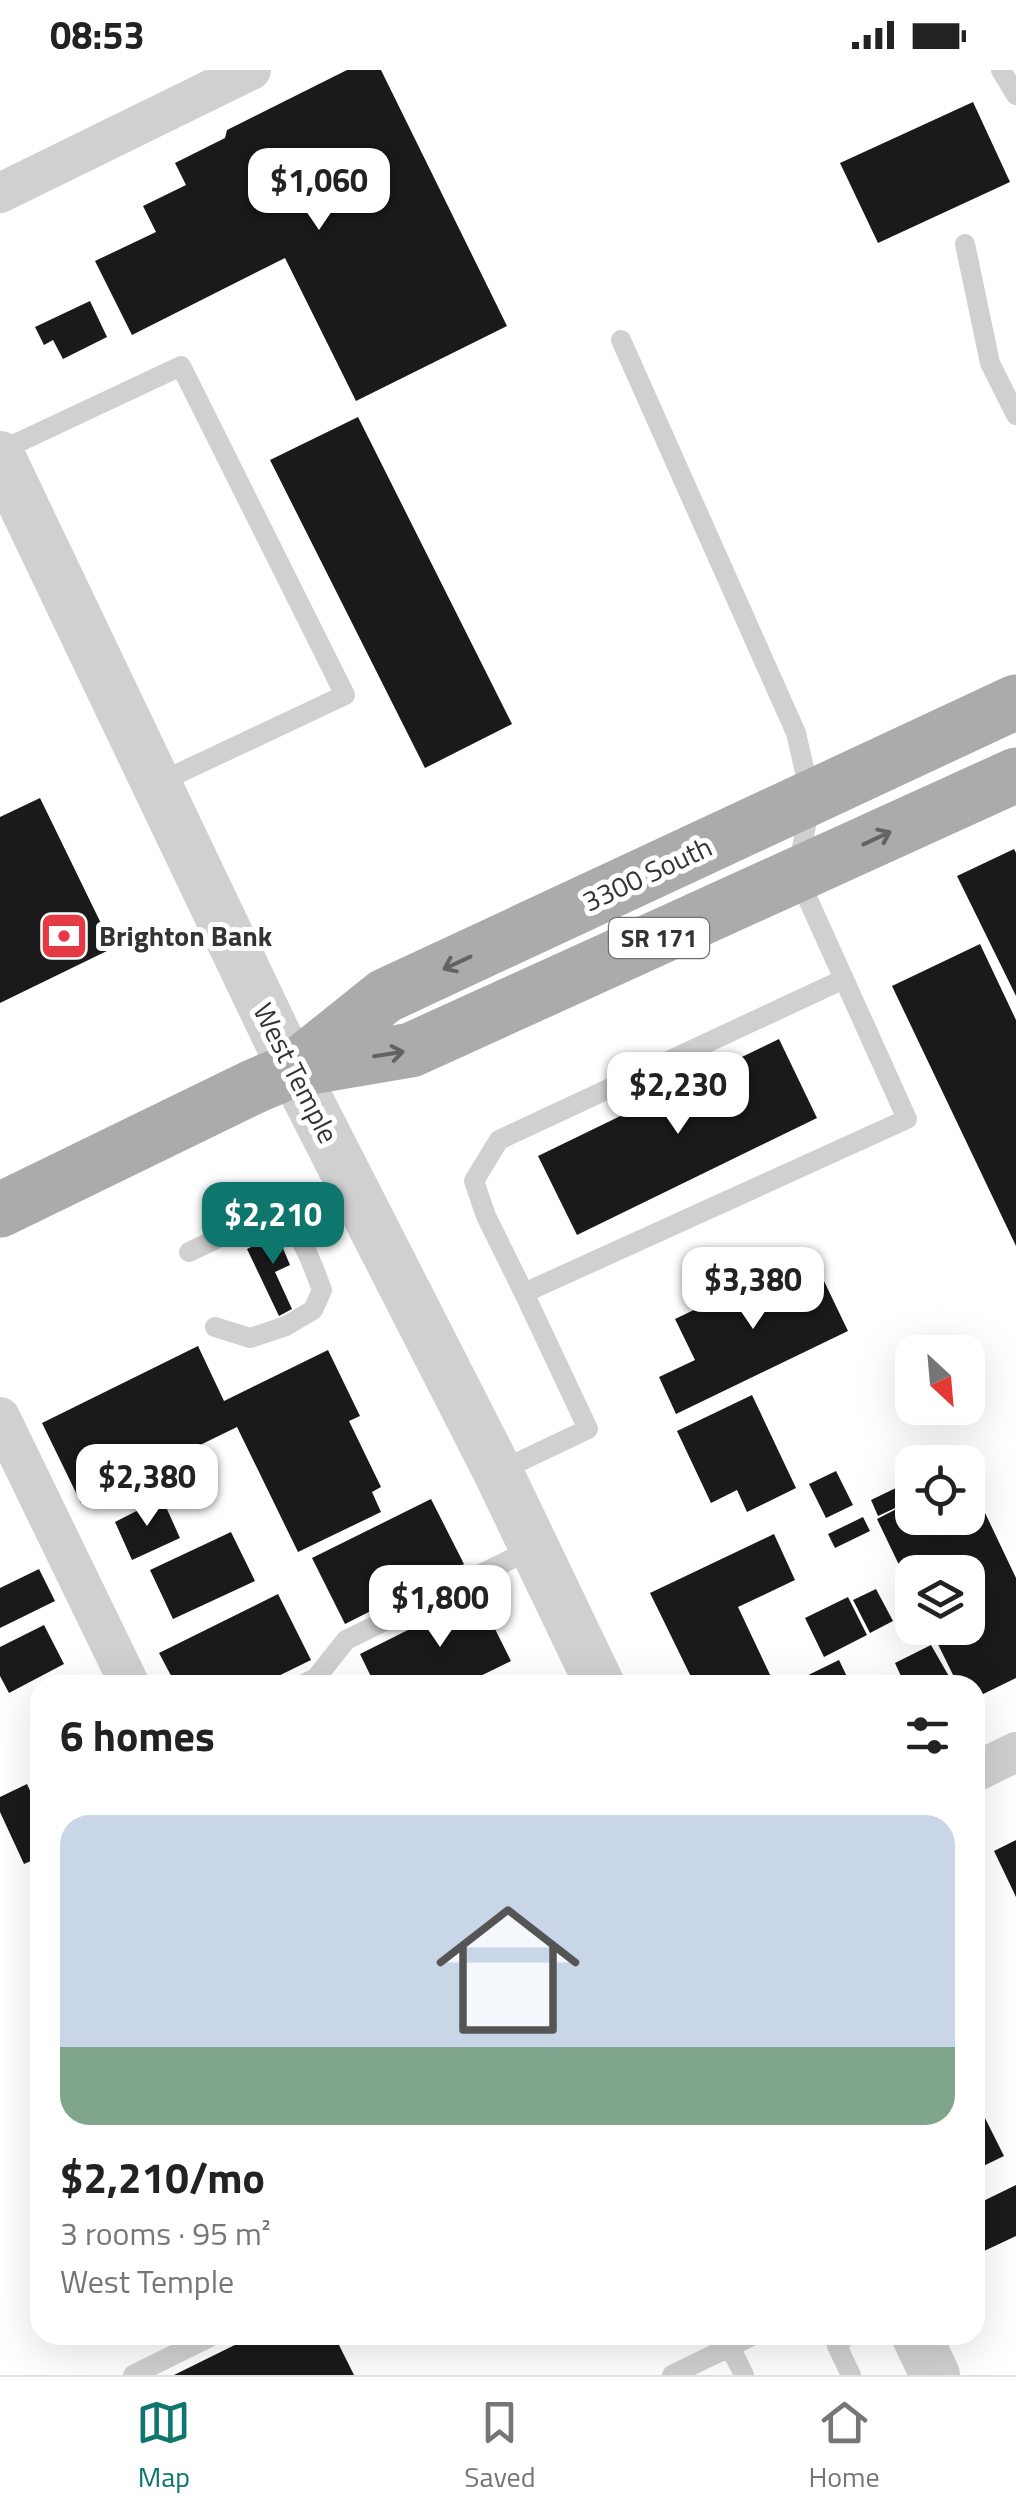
<!DOCTYPE html>
<meta charset="utf-8">
<style>
:root{--surface:#fff;--page:#f6f6f6;--text:#222;--muted:#767676;--line:#e0e0e0;--accent:#0f766e}
body{margin:0;font-family:"Titillium Web",sans-serif;background:var(--page);color:var(--text);height:100vh;display:flex;flex-direction:column;font-size:38px;white-space:nowrap}
*{box-sizing:border-box;margin:0}
p{font-size:32px;color:var(--muted)}
.icon{flex:none;width:55px;height:55px;fill:none;stroke:currentColor;stroke-width:2;stroke-linecap:round;stroke-linejoin:round}
.map{position:relative;flex:1;overflow:hidden}
.side{position:absolute;left:30px;top:1605px;width:955px;height:670px;display:flex;flex-direction:column;background:var(--surface);border-radius:30px;box-shadow:0 10px 40px #0002}
.side>*{flex:none}
.needle{width:65px;rotate:154deg}
.tools{position:absolute;left:895px;top:1265px;display:grid;gap:20px}
.tools a{display:grid;place-items:center;width:90px;height:90px;border-radius:20px;background:var(--surface);box-shadow:0 10px 40px #0002;font-size:50px}
.price{position:absolute;translate:-50% -85px;padding:0 22px;border-radius:20px;background:#fff;color:#222;font-size:32px;line-height:65px;filter:drop-shadow(0 2px 5px #0008)}
.price::after{content:'';position:absolute;left:50%;top:60px;width:30px;height:22px;margin-left:-15px;background:inherit;clip-path:polygon(0 0,100% 0,50% 100%)}
.price.active{background:var(--accent);color:#fff}
ul{padding:0;list-style:none}
li{display:grid;align-content:center;gap:20px;height:530px;padding:0 30px}
li span{display:grid;place-items:center;height:310px;border-radius:30px;color:#555}
li>.icon{margin-inline-start:auto}
span .icon{width:180px;height:180px;fill:#fffc;stroke-width:1}
li b{font-size:42px}
h2{display:flex;justify-content:space-between;align-items:center;height:120px;padding:0 30px;font-size:42px}
.status{display:flex;justify-content:space-between;align-items:center;height:70px;padding:0 50px;background:var(--surface);direction:ltr}
.status svg{height:28px;fill:currentColor}
.tab-bar{display:flex;justify-content:space-around;align-items:center;height:140px;border-top:2px solid var(--line);background:var(--surface);font-size:28px;color:var(--muted)}
.tab-bar a{display:grid;justify-items:center;gap:5px}
.tab-bar .active{color:var(--accent)}
.map>svg:first-child{display:block}
</style>
<div class="status"><b>08:53</b><svg viewBox="0 0 49 12"><path d="M0 12V9h3v3zM5 12V6h3v6zM10 12V3h3v9zM15 12V0h3v12zM26 1h20v11H26zM47 4h2v5h-2z"/></svg></div>
<div class="map">
<svg width="1016" height="2305" viewBox="0 0 1016 2305">
<rect width="100%" height="100%" fill="#fff"/>
<path fill="#1a1a1a" d="M 347,0 L 381,0 L 507,256 L 356,331 L 285,188 L 132,265 L 95,191 L 156,162 L 143,136 L 186,115 L 175,93 L 225,68 L 227,60 Z
M 973,32 L 1010,112 L 878,173 L 840,93 Z
M 90,231 L 107,267 L 63,289 L 53,270 L 44,275 L 35,257 Z
M 358,347 L 512,654 L 425,698 L 270,390 Z
M 40,728 L 113,878 L 0,933 L 0,747 Z
M 1014,779 L 1016,783 L 1016,926 L 957,806 Z
M 980,874 L 1016,950 L 1016,1176 L 892,916 Z
M 779,969 L 817,1048 L 577,1165 L 538,1086 Z
M 289,1159 L 294,1170 L 282,1176 L 290,1195 L 275,1202 L 292,1239 L 279,1246 L 247,1179 Z
M 811,1184 L 848,1261 L 676,1344 L 659,1307 L 695,1290 L 675,1249 Z
M 198,1276 L 224,1331 L 328,1280 L 360,1346 L 349,1351 L 381,1417 L 372,1422 L 381,1442 L 298,1482 L 237,1357 L 81,1433 L 42,1353 Z
M 752,1325 L 796,1418 L 747,1442 L 737,1420 L 711,1433 L 677,1361 Z
M 836,1401 L 853,1435 L 826,1448 L 809,1414 Z
M 968,1407 L 1016,1508 L 1016,1608 L 975,1628 L 975,1615 L 958,1615 L 930,1558 L 968,1558 L 968,1502 L 912,1502 L 912,1522 L 877,1449 L 912,1431 L 912,1448 L 968,1448 Z
M 900,1416 L 908,1432 L 878,1446 L 871,1430 Z
M 162,1428 L 180,1468 L 132,1490 L 115,1452 Z
M 431,1429 L 464,1494 L 345,1554 L 312,1488 Z
M 863,1447 L 870,1461 L 835,1478 L 828,1464 Z
M 231,1462 L 255,1511 L 173,1549 L 150,1500 Z
M 774,1464 L 795,1510 L 738,1537 L 772,1609 L 759,1615 L 695,1615 L 650,1523 Z
M 39,1499 L 55,1531 L 0,1558 L 0,1518 Z
M 876,1519 L 893,1551 L 870,1563 L 853,1530 Z
M 278,1524 L 311,1590 L 260,1615 L 176,1615 L 159,1583 Z
M 478,1525 L 511,1591 L 462,1615 L 375,1615 L 360,1584 Z
M 848,1527 L 867,1565 L 824,1587 L 805,1548 Z
M 44,1555 L 64,1594 L 9,1623 L 0,1606 L 0,1577 Z
M 931,1575 L 954,1615 L 905,1615 L 895,1593 Z
M 839,1590 L 851,1615 L 795,1615 L 794,1612 Z
M 27,1714 L 40,1742 L 40,1787 L 24,1794 L 0,1742 L 0,1727 Z
M 1016,1770 L 1016,1827 L 994,1781 Z
M 984,2046 L 1004,2086 L 975,2100 L 975,2050 Z
M 1016,2115 L 1016,2166 L 982,2182 L 975,2171 L 975,2135 Z
M 255,2265 L 334,2265 L 354,2305 L 174,2305 Z"/>
<g fill="none" stroke-linecap="round" stroke-linejoin="round">
<path stroke="#d0d0d0" stroke-width="20" d="M 1001,0 L 1016,25
M 965,174 L 990,293 L 1016,345
M 0,381 L 181,296 L 345,625 L 156,714
M 189,1182 L 267,1145 C 303,1158 309,1187 322,1220 L 313,1240 L 286,1256 L 250,1268 L 215,1257
M 524,1223 L 486,1146 L 474,1111 L 499,1070 L 844,909
M 500,1401 L 588,1359 L 524,1223 L 907,1049 L 797,805 L 811,728 L 796,663 L 621,270
M 302,1615 L 316,1608 L 346,1570 L 534,1478
M 847,2265 L 837,2276 L 851,2305
M 730,2277 L 744,2305
M 133,2305 L 214,2265
M 672,2305 L 754,2265"/>
<path stroke="#d0d0d0" stroke-width="40" d="M 0,123 L 251,0
M 0,1347 L 130,1615
M 975,1702 L 1016,1682"/>
<path stroke="#d0d0d0" stroke-width="50" d="M 0,386 L 293,1000 L 498,1402 L 600,1615
M 916,2265 L 935,2305"/>
<path stroke="#ababab" stroke-width="55" d="M 295,998 L 385,926 L 1016,632
M 0,1140 L 255,1016 L 293,1000 L 411,980 L 1016,705"/>
</g>
<defs><path id="oneway-shaft" d="M-6 0H5M1.5-3L5.5 0L1.5 3" fill="none" stroke-width="1.6" stroke-linecap="round" stroke-linejoin="round" transform="scale(2.5)"/></defs>
<g stroke="#636363">
<use href="#oneway-shaft" transform="translate(877 768) rotate(-25)"/>
<use href="#oneway-shaft" transform="translate(457 893) rotate(155)"/>
<use href="#oneway-shaft" transform="translate(389 984) rotate(-9)"/>
</g>
<defs>
<g id="bank-square" transform="scale(2.5)"><rect x="-9" y="-9" width="18" height="18" rx="4" fill="#e63946" stroke="#fff"/><path d="M-6-4H6V4H-6ZM0-2.3a2.3 2.3 0 1 0 0 4.6a2.3 2.3 0 1 0 0-4.6Z" fill="#fff"/></g>
</defs>
<g fill-rule="evenodd">
<use href="#bank-square" x="64" y="866"/>
</g>
<g text-anchor="middle" stroke-width="10" stroke-linejoin="round" paint-order="stroke">
<rect fill="#fff" stroke="#707070" stroke-width="2.5" x="609" y="848" width="100" height="40" rx="8"/>
<g font-size="25" font-weight="bold" fill="#333">
<text x="659" y="877">SR 171</text>
</g>
<g font-size="28" fill="#333" stroke="#fff">
<text transform="translate(647 804) rotate(-25)" y="10">3300 South</text>
<text transform="translate(296 1003) rotate(63)" y="10">West Temple</text>
</g>
<g font-size="28" font-weight="bold" fill="#333" stroke="#fff" text-anchor="start">
<text x="99" y="876">Brighton Bank</text>
</g>
</g>
</svg>
<div class="tools">
<a><svg class="needle" viewBox="-14 -14 28 28"><path d="M0-13l5 13h-10z" fill="#e53935"/><path d="M0 13l5-13h-10z" fill="#767676"/></svg></a>
<a><svg class="icon" aria-label="locate" viewBox="0 0 24 24"><circle cx="12" cy="12" r="6"/><path d="M12 2v4M12 18v4M2 12h4M18 12h4"/></svg></a>
<a><svg class="icon" aria-label="layers" viewBox="0 0 24 24"><path d="M12 4l9 5-9 5-9-5zM3 14l9 5 9-5"/></svg></a>
</div>
<b class="price" style="left:319px;top:163px">$1,060</b>
<b class="price" style="left:678px;top:1067px">$2,230</b>
<b class="price active" style="left:273px;top:1197px">$2,210</b>
<b class="price" style="left:753px;top:1262px">$3,380</b>
<b class="price" style="left:147px;top:1459px">$2,380</b>
<b class="price" style="left:440px;top:1580px">$1,800</b>
<section class="side">
<h2>6 homes<svg class="icon" aria-label="filters" viewBox="0 0 24 24"><path d="M4 7h16M4 17h16"/><circle cx="9" cy="7" r="2"/><circle cx="15" cy="17" r="2"/></svg></h2>
<ul>
<li><span style="background:linear-gradient(#c9d6e8 75%,#7fa58c 0)"><svg class="icon" aria-label="home" viewBox="0 0 24 24"><path d="M3 11l9-7 9 7M6 9v11h12V9"/></svg></span><div><b>$2,210/mo</b><p>3 rooms · 95 m²</p><p>West Temple</p></div></li>
</ul>
</section>
</div>
<nav class="tab-bar">
<a class="active"><svg class="icon" aria-label="map" viewBox="0 0 24 24"><path d="M3 6l6-2 6 2 6-2v14l-6 2-6-2-6 2zM9 4v14M15 6v14"/></svg>Map</a>
<a><svg class="icon" aria-label="saved" viewBox="0 0 24 24"><path d="M7 4h10v16l-5-4-5 4z"/></svg>Saved</a>
<a><svg class="icon" aria-label="home" viewBox="0 0 24 24"><path d="M3 11l9-7 9 7M6 9v11h12V9"/></svg>Home</a>
</nav>
